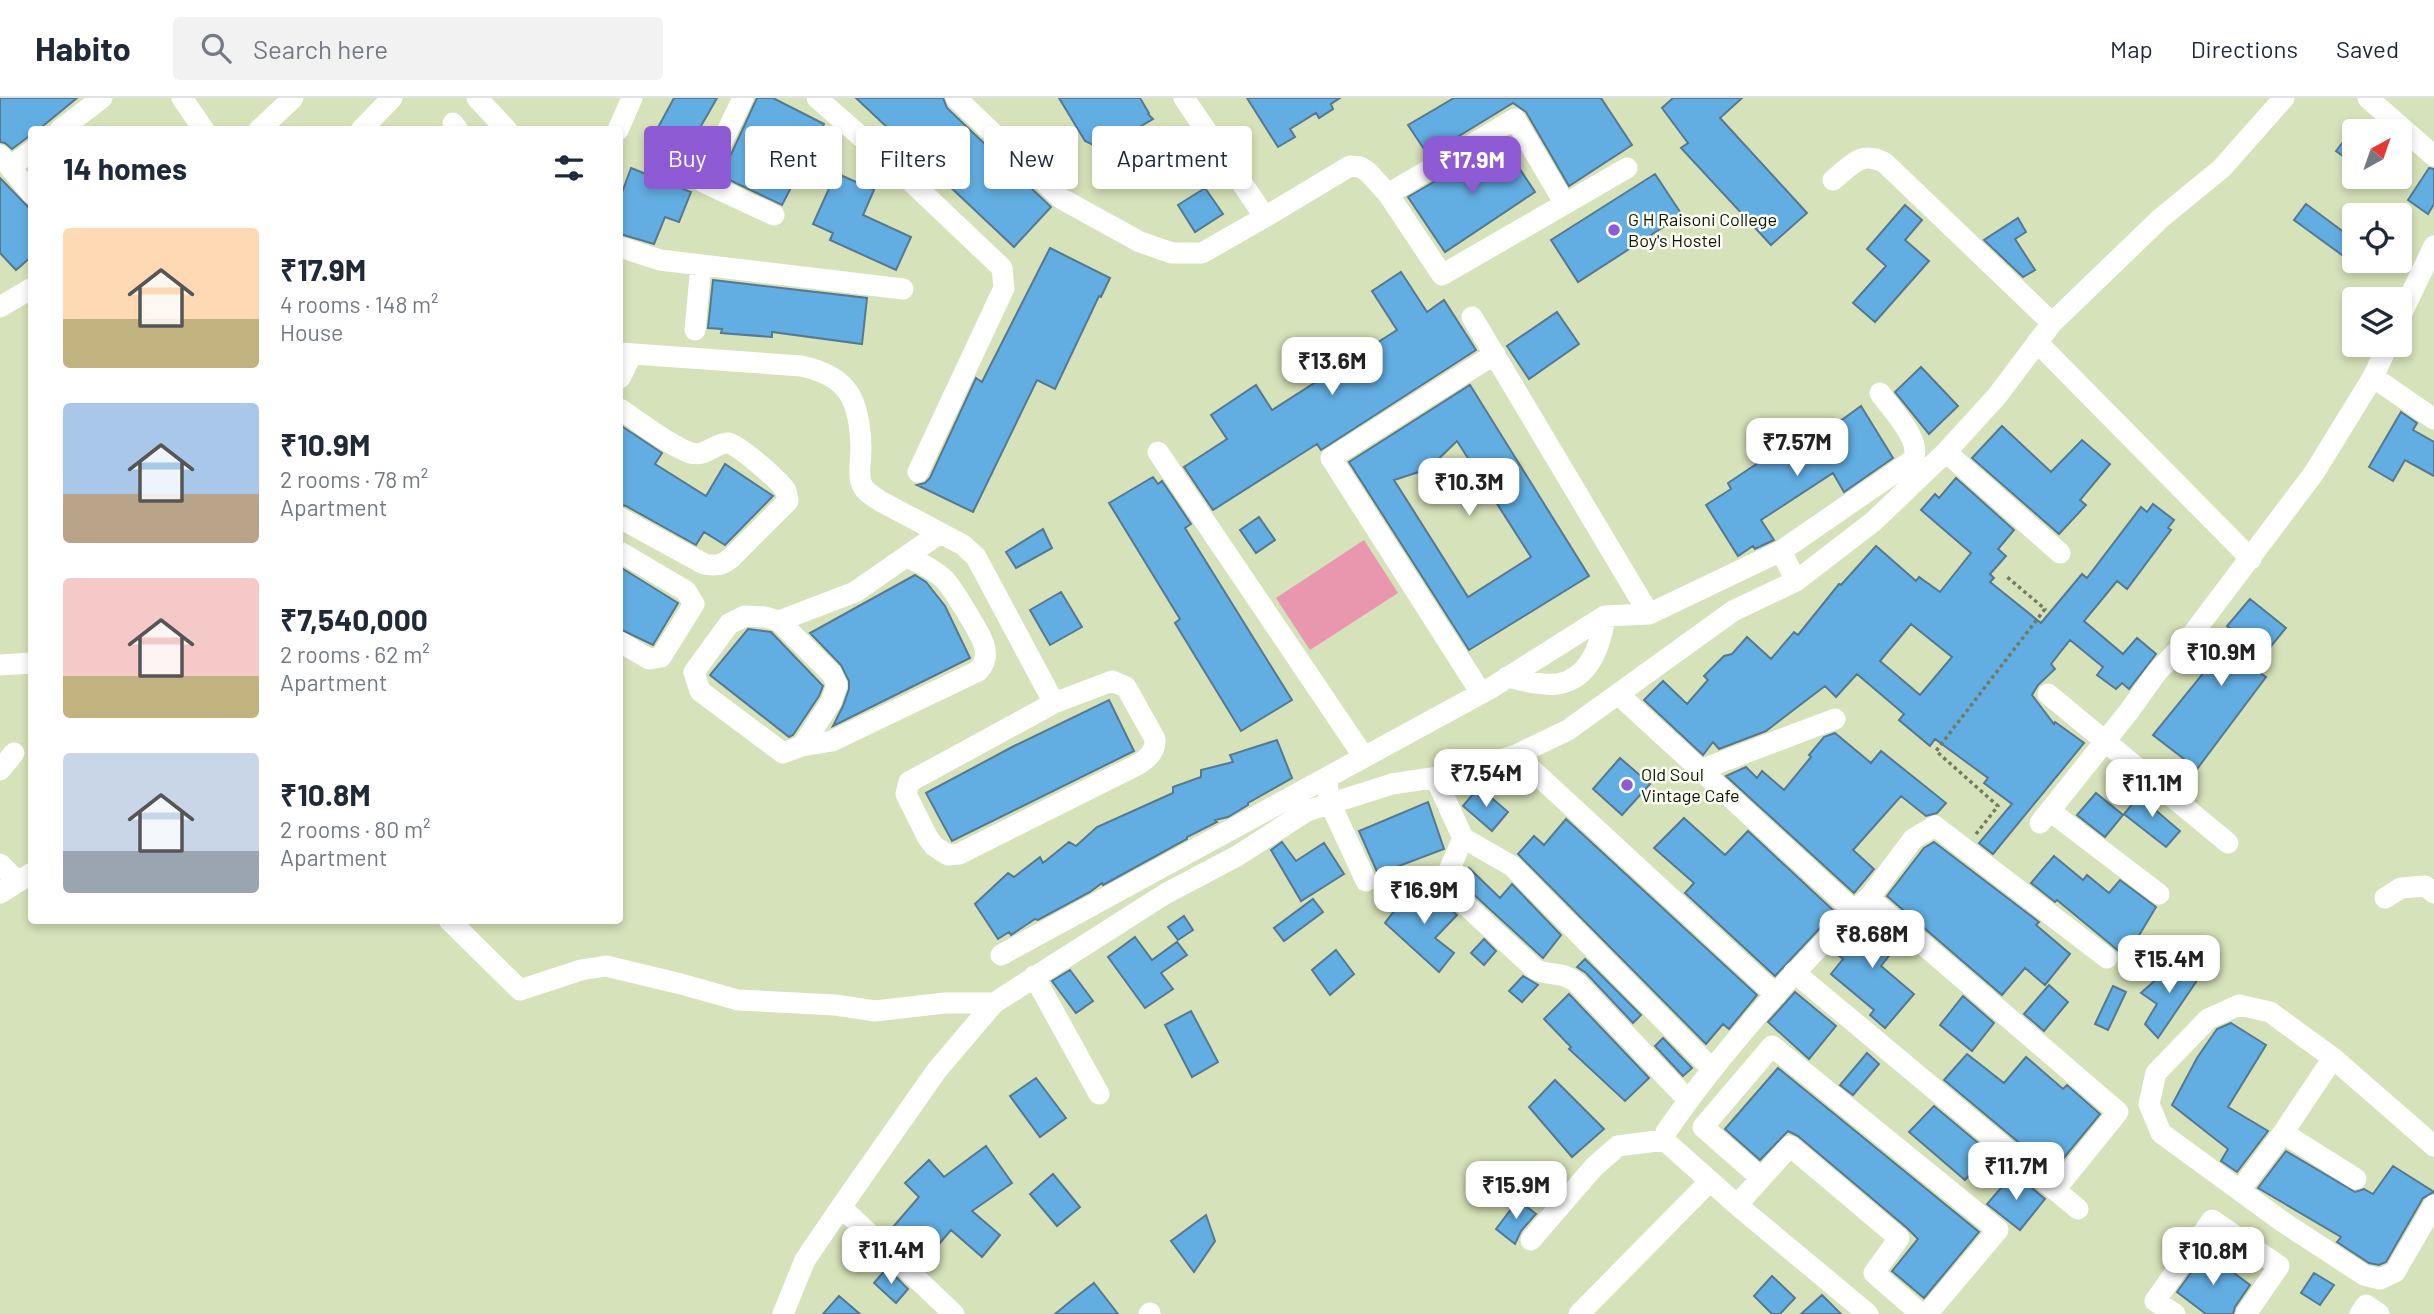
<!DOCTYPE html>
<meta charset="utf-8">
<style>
:root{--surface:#fff;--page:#f2f2f3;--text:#1f2937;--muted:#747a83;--line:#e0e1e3;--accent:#8f5bd4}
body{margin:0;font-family:Barlow,sans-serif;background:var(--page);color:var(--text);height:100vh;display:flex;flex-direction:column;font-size:26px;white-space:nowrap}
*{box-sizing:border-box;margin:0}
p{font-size:23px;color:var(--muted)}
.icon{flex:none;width:38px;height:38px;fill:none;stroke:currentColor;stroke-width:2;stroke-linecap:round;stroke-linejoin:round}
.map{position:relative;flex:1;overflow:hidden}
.panel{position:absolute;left:28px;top:28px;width:595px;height:798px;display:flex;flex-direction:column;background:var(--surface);border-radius:7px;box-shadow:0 4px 10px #0003}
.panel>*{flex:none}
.banner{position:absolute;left:644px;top:28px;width:665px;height:63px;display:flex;gap:14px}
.needle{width:46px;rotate:40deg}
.controls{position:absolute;left:2342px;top:21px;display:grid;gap:14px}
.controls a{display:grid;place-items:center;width:70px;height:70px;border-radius:7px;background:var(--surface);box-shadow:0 4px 10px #0003;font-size:35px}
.price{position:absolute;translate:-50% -60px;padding:0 16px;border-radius:14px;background:#fff;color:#222;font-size:23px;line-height:46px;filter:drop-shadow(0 2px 4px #0008)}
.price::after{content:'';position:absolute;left:50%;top:42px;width:21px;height:16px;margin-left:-10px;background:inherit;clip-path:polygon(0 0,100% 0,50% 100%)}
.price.on{background:var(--accent);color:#fff}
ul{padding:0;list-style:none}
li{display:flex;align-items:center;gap:21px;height:175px;padding:0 35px}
li span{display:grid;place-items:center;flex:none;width:196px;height:140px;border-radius:7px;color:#555}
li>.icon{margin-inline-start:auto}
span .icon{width:84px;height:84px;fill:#fffc;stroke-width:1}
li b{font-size:30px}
h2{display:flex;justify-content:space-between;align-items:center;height:84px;padding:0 35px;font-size:30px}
.pill{padding:0 24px;border-radius:7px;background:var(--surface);box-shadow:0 4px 10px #0003;font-size:24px;line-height:63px}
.pill.on{background:var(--accent);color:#fff}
header{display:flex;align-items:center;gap:42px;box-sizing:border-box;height:98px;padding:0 35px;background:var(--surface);border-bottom:2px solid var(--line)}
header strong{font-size:33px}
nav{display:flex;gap:38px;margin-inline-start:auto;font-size:24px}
.search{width:490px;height:63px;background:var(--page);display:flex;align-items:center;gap:18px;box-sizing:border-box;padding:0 24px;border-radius:7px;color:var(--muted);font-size:26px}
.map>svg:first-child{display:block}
</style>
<header>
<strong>Habito</strong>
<div class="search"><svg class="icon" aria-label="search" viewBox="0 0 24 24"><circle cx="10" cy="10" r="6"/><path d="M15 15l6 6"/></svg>Search here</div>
<nav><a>Map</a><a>Directions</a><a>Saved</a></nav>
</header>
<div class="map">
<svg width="2434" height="1216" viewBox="0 0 2434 1216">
<rect width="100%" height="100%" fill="#d6e2b9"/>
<path fill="#e897af" d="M 1364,442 L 1398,495 L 1310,552 L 1276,500 Z"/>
<path fill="#62aee2" stroke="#567891" stroke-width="2" fill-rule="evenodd" d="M 0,0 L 77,0 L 38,32 L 32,32 L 32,36 L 12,51 L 5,45 L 0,44 Z
M 674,0 L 717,0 L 689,49 L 655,35 Z
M 757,0 L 773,0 L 824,26 L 782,107 L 721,78 Z
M 856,0 L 943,0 L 947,10 L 1051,109 L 1014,149 Z
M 1059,0 L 1140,0 L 1149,15 L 1148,16 L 1153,21 L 1102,51 L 1085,43 Z
M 1247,0 L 1340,0 L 1331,6 L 1333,11 L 1319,20 L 1316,15 L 1290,31 L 1295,39 L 1278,49 Z
M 1454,0 L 1601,0 L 1632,47 L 1569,88 L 1526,14 L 1513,5 L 1428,57 L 1408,27 Z
M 1673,0 L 1742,0 L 1720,20 L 1807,115 L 1771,147 L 1681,50 L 1688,45 L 1662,10 Z
M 2354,30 L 2354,66 L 2336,53 Z
M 1502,44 L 1535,94 L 1445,154 L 1408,99 Z
M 631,70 L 691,94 L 679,124 L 665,119 L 654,146 L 620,136 L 620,100 Z
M 2429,70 L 2434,71 L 2434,106 L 2428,116 L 2408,102 Z
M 836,75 L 874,92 L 863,117 L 911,139 L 896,172 L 830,142 L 833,135 L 813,126 Z
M 1655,76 L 1682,117 L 1578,184 L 1551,142 Z
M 0,80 L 32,113 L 32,158 L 16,172 L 0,155 Z
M 1205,90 L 1223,116 L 1195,134 L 1178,107 Z
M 2306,106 L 2353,141 L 2342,157 L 2294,122 Z
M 1905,107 L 1922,122 L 1905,142 L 1929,163 L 1875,224 L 1853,205 L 1886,168 L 1867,151 Z
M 2018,120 L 2026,134 L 2015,141 L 2035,172 L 2023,179 L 1984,142 Z
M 1050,150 L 1110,180 L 1101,199 L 1099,198 L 1055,291 L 1037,282 L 973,414 L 917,387 L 925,385 L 930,380 L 976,280 L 982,284 Z
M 1401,174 L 1427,214 L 1444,202 L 1476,252 L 1321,352 L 1317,346 L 1213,412 L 1184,369 L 1227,341 L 1211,317 L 1256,287 L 1272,312 L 1397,232 L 1372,193 Z
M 713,182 L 867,200 L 862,246 L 772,234 L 772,239 L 721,235 L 722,231 L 708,230 Z
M 1557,214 L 1579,246 L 1529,281 L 1507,248 Z
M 1921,269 L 1958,308 L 1929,336 L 1895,294 Z
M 1470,287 L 1589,478 L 1469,552 L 1349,364 ZM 1457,343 L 1531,459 L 1468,499 L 1394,382 L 1428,371 Z
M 1861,308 L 1893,360 L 1844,394 L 1833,375 L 1761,422 L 1774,442 L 1755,451 L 1753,448 L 1738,458 L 1706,407 L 1731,391 L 1728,385 L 1776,353 L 1788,361 Z
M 2401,314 L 2417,325 L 2413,332 L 2434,344 L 2434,378 L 2405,362 L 2393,383 L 2369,369 Z
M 620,327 L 662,355 L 655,366 L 706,398 L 725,366 L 773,398 L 725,447 L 704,434 L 696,447 L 626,408 L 620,407 Z
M 2002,328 L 2051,374 L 2082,342 L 2110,366 L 2080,402 L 2086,407 L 2059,436 L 1972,360 Z
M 1153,379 L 1158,386 L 1162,383 L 1191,426 L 1185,430 L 1292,602 L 1241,633 L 1175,525 L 1180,521 L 1109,405 Z
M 1956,380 L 2014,432 L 1998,451 L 2006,458 L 1990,476 L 1994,480 L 1990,484 L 2041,525 L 2082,476 L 2087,480 L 2141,409 L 2147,414 L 2153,406 L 2174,422 L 2168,430 L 2171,432 L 2127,491 L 2117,483 L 2084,523 L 2123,556 L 2137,540 L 2156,556 L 2129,591 L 2122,585 L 2116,591 L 2097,577 L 2103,569 L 2070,542 L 2051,566 L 2055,571 L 2038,587 L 2032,597 L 2054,626 L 2055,624 L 2084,645 L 1993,756 L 1979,745 L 2012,706 L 1984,685 L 1988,680 L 1935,641 L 1930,648 L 1899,622 L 1904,616 L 1857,576 L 1836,599 L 1825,588 L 1766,633 L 1719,651 L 1713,644 L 1703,657 L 1644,602 L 1663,583 L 1687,606 L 1708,582 L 1704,578 L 1724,558 L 1732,556 L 1747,539 L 1771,561 L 1794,534 L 1798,537 L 1839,486 L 1841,487 L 1876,448 L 1916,483 L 1919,479 L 1940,494 L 1971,455 L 1921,412 L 1935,396 L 1939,400 ZM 1911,526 L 1952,559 L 1920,597 L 1880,563 Z
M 1259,419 L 1275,442 L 1256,455 L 1240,432 Z
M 1043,431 L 1052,450 L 1016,470 L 1006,454 Z
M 620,469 L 678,505 L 653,547 L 620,531 Z
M 915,477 L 926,484 L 945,508 L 970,560 L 833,628 L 843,608 L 849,591 L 849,583 L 841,567 L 810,535 Z
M 1061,494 L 1082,529 L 1050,547 L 1030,512 Z
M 2250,501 L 2286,530 L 2253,570 L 2266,579 L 2197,671 L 2153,637 L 2236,535 L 2227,528 Z
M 748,531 L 771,534 L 823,588 L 819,598 L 793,637 L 789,639 L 710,577 Z
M 1109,602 L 1134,653 L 952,743 L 926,695 L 1014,648 Z
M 1835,635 L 1871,665 L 1881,653 L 1946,705 L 1937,715 L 1926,718 L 1901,698 L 1853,752 L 1874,771 L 1854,795 L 1726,678 L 1746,669 L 1757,680 L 1762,673 L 1784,692 L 1811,659 L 1809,657 L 1824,639 Z
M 1277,642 L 1292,680 L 1248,705 L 1248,707 L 1228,719 L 1215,722 L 1217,724 L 1187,739 L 1187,741 L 1103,787 L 1102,785 L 1090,794 L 1038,822 L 1035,821 L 1011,837 L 1009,834 L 998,841 L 975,806 L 1008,775 L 1014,779 L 1040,759 L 1043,765 L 1069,744 L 1076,748 L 1097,729 L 1173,695 L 1173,689 L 1201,679 L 1201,672 L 1233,664 L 1230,657 Z
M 1620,660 L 1650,686 L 1622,717 L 1593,691 Z
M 1479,689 L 1508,714 L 1492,733 L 1463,708 Z
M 2144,692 L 2158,704 L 2153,710 L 2180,733 L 2166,749 L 2124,716 Z
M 2096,695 L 2123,717 L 2105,739 L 2077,717 Z
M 1428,704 L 1444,751 L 1378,776 L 1359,733 Z
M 1684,720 L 1725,757 L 1748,733 L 1835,814 L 1775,878 L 1685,795 L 1694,785 L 1654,750 Z
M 1566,721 L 1757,897 L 1729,931 L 1723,926 L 1706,946 L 1518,756 L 1534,738 L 1544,747 Z
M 1282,744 L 1296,763 L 1324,745 L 1344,776 L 1301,803 L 1271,752 Z
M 1934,744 L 2039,824 L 2036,827 L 2070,856 L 2045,887 L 2025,870 L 2002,897 L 1887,798 L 1924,750 Z
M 2054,758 L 2083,782 L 2087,777 L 2109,795 L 2120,782 L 2156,809 L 2126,859 L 2057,802 L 2055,804 L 2031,785 Z
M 1469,770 L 1500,800 L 1512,786 L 1561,837 L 1543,860 L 1459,783 Z
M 1422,787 L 1457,817 L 1435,840 L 1454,855 L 1439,874 L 1385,825 L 1398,808 L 1401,811 Z
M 1313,801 L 1323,814 L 1284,843 L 1274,830 Z
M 1869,817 L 1900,844 L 1881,868 L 1914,896 L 1885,930 L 1870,917 L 1874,912 L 1831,876 L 1843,861 L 1833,853 Z
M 1184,818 L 1193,832 L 1178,842 L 1168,829 Z
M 1135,839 L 1152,862 L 1177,844 L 1187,857 L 1161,875 L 1173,891 L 1145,910 L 1108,859 Z
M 1484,841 L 1496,853 L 1484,867 L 1471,855 Z
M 1336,852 L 1354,876 L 1330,897 L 1312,872 Z
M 1585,861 L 1641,917 L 1633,925 L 1586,875 L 1577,869 Z
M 2178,862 L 2200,878 L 2158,940 L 2145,926 L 2157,906 L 2141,895 Z
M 1070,872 L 1093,903 L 1076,915 L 1052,883 Z
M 1523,878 L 1538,887 L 1522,904 L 1509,893 Z
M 2049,887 L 2068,904 L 2044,933 L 2024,916 Z
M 2113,888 L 2126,894 L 2108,932 L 2095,926 Z
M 1795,894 L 1836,928 L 1809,961 L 1768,924 Z
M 1569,896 L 1649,980 L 1625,1003 L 1569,951 L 1571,949 L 1544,921 Z
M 1963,898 L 1994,925 L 1972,953 L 1940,927 Z
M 1191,913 L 1218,964 L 1192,979 L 1165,927 Z
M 2231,925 L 2266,947 L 2228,1009 L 2268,1033 L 2237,1074 L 2221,1063 L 2228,1051 L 2172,1007 L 2197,960 L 2217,931 Z
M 1663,940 L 1692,970 L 1683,978 L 1655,948 Z
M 1867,955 L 1879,966 L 1853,997 L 1840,987 Z
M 1967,956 L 2004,985 L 2026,959 L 2063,991 L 2067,987 L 2100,1016 L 2053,1073 L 1944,982 Z
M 1778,970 L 1979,1134 L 1924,1200 L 1892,1173 L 1918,1141 L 1907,1130 L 1798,1038 L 1788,1033 L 1760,1062 L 1725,1031 Z
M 1036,980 L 1066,1020 L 1040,1039 L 1010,998 Z
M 1555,982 L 1604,1031 L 1572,1059 L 1529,1009 Z
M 1934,1008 L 1989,1054 L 1965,1082 L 1909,1034 Z
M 986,1048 L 1012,1085 L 972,1113 L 1000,1137 L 982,1159 L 951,1132 L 929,1158 L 892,1130 L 919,1099 L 905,1085 L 929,1062 L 944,1079 Z
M 2286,1053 L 2355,1094 L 2364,1091 L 2373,1096 L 2393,1068 L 2434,1094 L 2423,1100 L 2386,1164 L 2379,1167 L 2369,1165 L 2337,1144 L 2341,1139 L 2258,1090 Z
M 2014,1075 L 2045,1101 L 2020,1132 L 1987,1106 Z
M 1053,1076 L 1080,1109 L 1057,1128 L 1030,1096 Z
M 1518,1102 L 1536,1116 L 1521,1133 L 1515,1146 L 1496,1131 Z
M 1206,1117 L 1215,1143 L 1194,1174 L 1171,1143 Z
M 2206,1154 L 2250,1187 L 2235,1209 L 2233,1216 L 2206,1216 L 2177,1194 Z
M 887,1170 L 908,1191 L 896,1205 L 874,1185 Z
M 2314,1175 L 2334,1187 L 2320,1207 L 2301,1195 Z
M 1772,1178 L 1795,1200 L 1780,1216 L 1772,1216 L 1754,1198 Z
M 1094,1185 L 1118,1216 L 1055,1216 L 1072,1202 Z
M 1822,1197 L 1841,1216 L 1801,1216 Z
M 839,1198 L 860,1216 L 823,1216 Z"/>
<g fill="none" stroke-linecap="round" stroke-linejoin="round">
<path stroke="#727a5f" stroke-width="3.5" stroke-dasharray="3.5 3.5" stroke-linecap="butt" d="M 1976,736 L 1998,708 L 1936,653 L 2045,511 L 2007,479"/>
<path stroke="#fff" stroke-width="21" d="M 182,0 L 204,32
M 477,0 L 507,32
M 743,0 L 703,84 L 774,117
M 817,0 L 902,75 L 1002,170 L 1004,190 L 918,374
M 956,0 L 1062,101 L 1140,144 L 1172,155 L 1202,155 L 1265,119
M 1184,0 L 1265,119 L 1350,68 L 1360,69 L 1368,74 L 1388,96 L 1442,177 L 1627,70
M 2368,0 L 2434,58
M 453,25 L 458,32
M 60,32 L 102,0
M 259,32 L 293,0
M 361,32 L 392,0
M 618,32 L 632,0
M 0,57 L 32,96
M 10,69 L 32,53
M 1833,82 C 1852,67 1860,52 1885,65 L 2052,225
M 1388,96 L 1515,21 L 1565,106
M 620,149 L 660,162 L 903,191
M 0,209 L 32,190
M 1472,219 L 1649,516 L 1781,453 L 1796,483
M 2399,221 L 2434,148
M 695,232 L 701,167
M 2037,244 L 2251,461
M 620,255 L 801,268 C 850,278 860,304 861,351 C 861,361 858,375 861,384 C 863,393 873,398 880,403 L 963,447 L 976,459 L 1054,605 L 909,684 L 906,696 L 928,740 L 934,748 L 948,757 L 959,756 L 1139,666 C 1148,660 1156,653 1155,641 L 1126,589 L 1112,583 L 1054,605
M 2373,279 L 2434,321
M 620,280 L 632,256
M 620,311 C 641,325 664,344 688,354 C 705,361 713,345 728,345 C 738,346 780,383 786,393 C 786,394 788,401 788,403 L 731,460 C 721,468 716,468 704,466 L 620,420
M 1158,354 L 1364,659
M 1946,354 L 2060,455
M 1781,453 L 1913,362 C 1923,343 1891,311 1880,295
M 620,454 L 686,493 L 694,506 L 661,559 L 649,561 L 620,544
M 779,523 L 832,576 L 837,587 L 831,604 L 802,648 L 783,655 L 700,593 L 694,574 L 729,526 L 745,518 L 765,519 L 779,523 L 855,494 L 940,435
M 0,567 L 32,565
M 1507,579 C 1523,582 1541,588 1557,586 C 1590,581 1601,546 1605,518
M 1481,595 L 1331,360 L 1495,256
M 1618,596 L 1854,813 C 1786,882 1721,954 1666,1034 L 1664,1042 L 1737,1107 L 1868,1216
M 2048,596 L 2228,745
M 802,648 L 832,643 L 978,573 C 985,566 987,557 984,547 C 981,536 952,489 944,481 C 933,471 921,465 907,459
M 1516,657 L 1776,897
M 0,672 L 14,655
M 1700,672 L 1835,621
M 1435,679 L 1463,740 L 1512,768 L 1711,970
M 2050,713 L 2159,796
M 2040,725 L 2130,612 L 2157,574 L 2188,542 L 2314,375 L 2373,279 L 2388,247
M 1463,740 L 1443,786 L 1535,871 C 1550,879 1559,872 1576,884 L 1688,1002
M 0,766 L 18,784
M 1366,783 L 1330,705 L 1326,680 L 1491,590 L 1605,518 L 1649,516
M 0,795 L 32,775
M 1869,800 L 2118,1014 L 2055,1092
M 2385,800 L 2401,790 L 2425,788 L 2434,795
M 1858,809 L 1869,800 L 1913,741 L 1935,728 L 2107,860
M 449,822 L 520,892 L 581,872 L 606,868 L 681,886 L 738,902 L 835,907 L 875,913 L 945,905 L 994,905
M 1001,857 L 1326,680
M 1794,874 L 2078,1111
M 1034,878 L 1099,996
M 2283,1035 L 2356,1081
M 2434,1048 L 2333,960 L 2270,914 L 2239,907 L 2208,921 L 2156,975 L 2149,1006 L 2161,1035 L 2283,1124 L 2364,1177 L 2380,1181 L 2395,1174 L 2434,1107
M 1761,1080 L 1703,1029 L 1772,948 L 1998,1132 L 1927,1216
M 2240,1092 L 2283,1035 L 2333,960
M 1737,1107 L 1790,1048 L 1899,1140 L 1874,1175 L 1921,1216
M 841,1109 L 954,1216
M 1531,1142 L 1594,1069 L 1618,1048 L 1664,1042
M 783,1216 L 805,1162 L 841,1109 L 937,972 L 994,905 L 1165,796 L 1237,758 L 1307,713 L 1392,686 L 1445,678 L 1516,657 L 1568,632 L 1733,513 L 1796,483 L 1874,423 L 1946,354 L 1997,298 L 2052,225 L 2161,120 L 2222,70 L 2284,0
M 1149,1216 L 1150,1215
M 1579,1216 L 1710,1083
M 2175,1216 L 2155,1203 L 2212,1122 L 2279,1168 L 2246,1216
M 2360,1216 L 2366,1207 L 2379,1216"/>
</g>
<g fill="#8f5bd4" stroke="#fbfef2" stroke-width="2.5">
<circle cx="1614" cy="132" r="7"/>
<circle cx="1627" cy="687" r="7"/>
</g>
<g text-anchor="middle" stroke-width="5" stroke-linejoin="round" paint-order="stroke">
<g font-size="18" fill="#101406" stroke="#fbfef2" text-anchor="start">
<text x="1628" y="128">G H Raisoni College<tspan x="1628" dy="21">Boy's Hostel</tspan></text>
<text x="1641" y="683">Old Soul<tspan x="1641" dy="21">Vintage Cafe</tspan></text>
</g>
</g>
</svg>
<div class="controls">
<a><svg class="needle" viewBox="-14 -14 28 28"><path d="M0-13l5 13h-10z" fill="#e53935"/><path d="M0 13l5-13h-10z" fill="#747a83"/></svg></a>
<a><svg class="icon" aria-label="locate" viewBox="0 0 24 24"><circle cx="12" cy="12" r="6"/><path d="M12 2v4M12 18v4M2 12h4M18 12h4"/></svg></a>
<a><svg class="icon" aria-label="layers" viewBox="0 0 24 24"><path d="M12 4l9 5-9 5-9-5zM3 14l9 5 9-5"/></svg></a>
</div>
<b class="price on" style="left:1472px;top:98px">₹17.9M</b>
<b class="price" style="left:1332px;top:299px">₹13.6M</b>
<b class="price" style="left:1797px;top:380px">₹7.57M</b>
<b class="price" style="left:1469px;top:420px">₹10.3M</b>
<b class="price" style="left:2221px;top:590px">₹10.9M</b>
<b class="price" style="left:1486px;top:711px">₹7.54M</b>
<b class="price" style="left:2152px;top:721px">₹11.1M</b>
<b class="price" style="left:1424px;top:828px">₹16.9M</b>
<b class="price" style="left:1872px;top:872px">₹8.68M</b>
<b class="price" style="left:2169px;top:897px">₹15.4M</b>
<b class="price" style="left:2016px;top:1104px">₹11.7M</b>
<b class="price" style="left:1516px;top:1123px">₹15.9M</b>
<b class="price" style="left:891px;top:1188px">₹11.4M</b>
<b class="price" style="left:2213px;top:1189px">₹10.8M</b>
<div class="banner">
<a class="pill on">Buy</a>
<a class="pill">Rent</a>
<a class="pill">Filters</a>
<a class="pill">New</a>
<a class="pill">Apartment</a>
</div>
<section class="panel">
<h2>14 homes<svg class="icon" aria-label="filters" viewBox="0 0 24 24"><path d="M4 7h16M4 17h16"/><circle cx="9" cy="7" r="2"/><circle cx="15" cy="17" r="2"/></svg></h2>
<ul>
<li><span style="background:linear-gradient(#ffd9b3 65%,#c2b280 0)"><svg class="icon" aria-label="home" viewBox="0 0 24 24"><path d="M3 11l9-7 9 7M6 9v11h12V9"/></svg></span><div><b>₹17.9M</b><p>4 rooms · 148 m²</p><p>House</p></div></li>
<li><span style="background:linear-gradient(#a9c7e8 65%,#b9a48a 0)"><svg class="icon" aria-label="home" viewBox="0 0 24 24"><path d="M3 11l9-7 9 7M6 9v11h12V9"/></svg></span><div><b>₹10.9M</b><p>2 rooms · 78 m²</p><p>Apartment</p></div></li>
<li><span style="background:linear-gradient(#f6c9c9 70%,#c2b280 0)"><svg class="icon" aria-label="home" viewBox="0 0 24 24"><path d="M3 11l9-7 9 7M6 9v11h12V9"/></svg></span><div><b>₹7,540,000</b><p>2 rooms · 62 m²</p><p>Apartment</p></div></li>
<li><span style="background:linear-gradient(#c9d6e8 70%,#9aa5b1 0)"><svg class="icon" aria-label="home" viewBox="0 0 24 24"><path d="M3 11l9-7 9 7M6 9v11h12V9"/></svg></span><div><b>₹10.8M</b><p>2 rooms · 80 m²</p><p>Apartment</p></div></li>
</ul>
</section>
</div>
